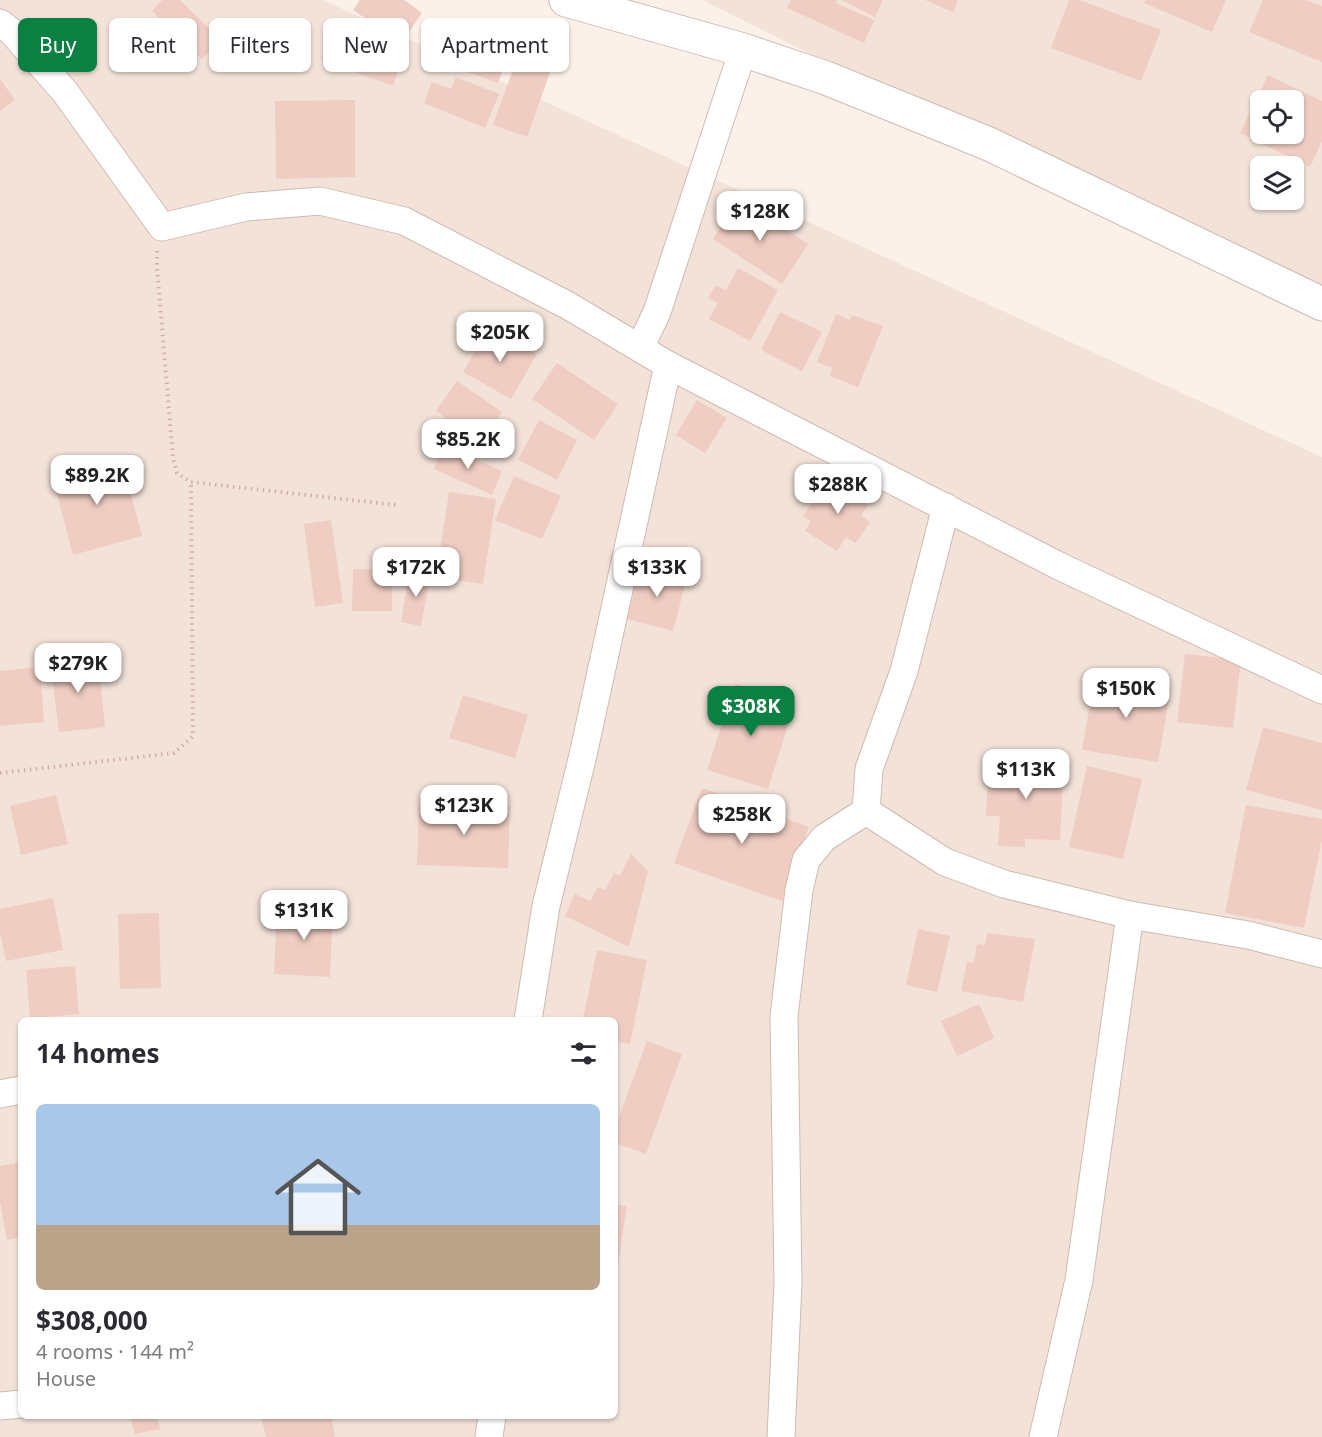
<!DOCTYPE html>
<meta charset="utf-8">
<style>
:root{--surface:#fff;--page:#f7f7f7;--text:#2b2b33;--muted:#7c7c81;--accent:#0b8043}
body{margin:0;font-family:"Noto Sans",sans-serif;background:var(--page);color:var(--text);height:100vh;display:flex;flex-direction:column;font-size:22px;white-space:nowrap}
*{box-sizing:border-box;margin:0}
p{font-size:20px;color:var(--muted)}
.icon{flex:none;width:33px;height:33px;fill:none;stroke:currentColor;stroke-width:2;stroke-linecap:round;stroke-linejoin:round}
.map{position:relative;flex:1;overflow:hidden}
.sheet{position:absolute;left:18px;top:1017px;width:600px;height:402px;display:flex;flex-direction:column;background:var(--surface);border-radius:9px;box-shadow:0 2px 4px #0004}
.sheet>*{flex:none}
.top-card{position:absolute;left:18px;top:18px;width:600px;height:54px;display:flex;gap:12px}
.controls{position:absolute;left:1250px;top:90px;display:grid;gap:12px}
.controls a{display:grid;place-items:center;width:54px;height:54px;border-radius:9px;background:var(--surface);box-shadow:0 2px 4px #0004;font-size:30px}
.price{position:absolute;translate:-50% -51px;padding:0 14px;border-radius:12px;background:#fff;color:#222;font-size:20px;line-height:39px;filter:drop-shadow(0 2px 3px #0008)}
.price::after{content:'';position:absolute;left:50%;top:36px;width:18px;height:14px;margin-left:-9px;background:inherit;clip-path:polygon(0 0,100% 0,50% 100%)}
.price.active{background:var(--accent);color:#fff}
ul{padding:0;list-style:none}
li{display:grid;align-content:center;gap:12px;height:318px;padding:0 18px}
li span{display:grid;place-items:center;height:186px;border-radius:9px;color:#555}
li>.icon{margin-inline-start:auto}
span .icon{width:108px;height:108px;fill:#fffc;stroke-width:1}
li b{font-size:26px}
h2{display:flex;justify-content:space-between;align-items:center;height:72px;padding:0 18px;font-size:26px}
.pill{padding:0 21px;border-radius:9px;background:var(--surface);box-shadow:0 2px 4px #0004;font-size:21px;line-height:54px}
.pill.active{background:var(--accent);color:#fff}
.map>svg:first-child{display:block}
</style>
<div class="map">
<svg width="1322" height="1437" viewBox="0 0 1322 1437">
<rect width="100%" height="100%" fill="#fbf1e9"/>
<path fill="#f3e2d8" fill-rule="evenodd" d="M 0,0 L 323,0 L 1322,457 L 1322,1437 L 0,1437 ZM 21,1020 L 615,1020 L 615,1416 L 21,1416 Z
M 702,0 L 1322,0 L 1322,306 L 1118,206 ZM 1260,100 L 1293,100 L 1293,134 L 1260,134 ZM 1260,166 L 1293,166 L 1293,200 L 1260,200 Z"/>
<path fill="#efcdc2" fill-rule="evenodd" d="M 162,0 L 180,0 L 221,40 L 202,59 L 152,11 Z
M 360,0 L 404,0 L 422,13 L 401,43 L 353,10 Z
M 791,0 L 837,0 L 836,3 L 874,20 L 864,43 L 787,8 Z
M 842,0 L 883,0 L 875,17 Z
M 925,0 L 958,0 L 953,12 Z
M 1069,0 L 1079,0 L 1161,30 L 1141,81 L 1051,48 Z
M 1146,0 L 1226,0 L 1212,32 L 1144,3 Z
M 1263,0 L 1306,0 L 1322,6 L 1322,62 L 1249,32 Z
M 470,27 L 513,43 L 498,83 L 454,67 Z
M 527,30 L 561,42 L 527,137 L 493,125 Z
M 331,34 L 402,60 L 393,86 L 321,60 Z
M 1268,75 L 1322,101 L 1322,141 L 1310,167 L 1240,133 ZM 1260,100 L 1293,100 L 1293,134 L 1260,134 Z
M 456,77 L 499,94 L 485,128 L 424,103 L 432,82 L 451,89 Z
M 0,79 L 15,100 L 0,111 Z
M 355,100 L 355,177 L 276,179 L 275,101 Z
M 739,199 L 808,244 L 782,284 L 713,239 Z
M 738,268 L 778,290 L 750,341 L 709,319 L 718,303 L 708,298 L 716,285 L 726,290 Z
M 780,312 L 822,332 L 802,371 L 761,350 Z
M 836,314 L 850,320 L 852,315 L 883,326 L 858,387 L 830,376 L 832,368 L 817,362 Z
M 489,327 L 537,354 L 511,399 L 463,372 Z
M 557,363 L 618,404 L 594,440 L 532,399 Z
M 457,381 L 502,412 L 480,443 L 436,411 Z
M 697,400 L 727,418 L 705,453 L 676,435 Z
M 539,420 L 577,440 L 557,480 L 518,460 Z
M 444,445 L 502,471 L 492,495 L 434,469 Z
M 121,457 L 142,536 L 73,555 L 52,475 Z
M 840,474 L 865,490 L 859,499 L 868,505 L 861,516 L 870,522 L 856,543 L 846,537 L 837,551 L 805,531 L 811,521 L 803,516 L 816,497 L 822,502 Z
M 514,476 L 561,496 L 542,539 L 495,520 Z
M 449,492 L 496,499 L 483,584 L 436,577 Z
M 331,520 L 343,603 L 315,607 L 304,524 Z
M 641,565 L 687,577 L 673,631 L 627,619 Z
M 353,569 L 392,570 L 392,611 L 352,611 Z
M 410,570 L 431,573 L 421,626 L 401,622 Z
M 1185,654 L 1241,660 L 1233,728 L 1177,722 Z
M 98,656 L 105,727 L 59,732 L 50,661 Z
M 40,667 L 44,722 L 0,726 L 0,671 Z
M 1095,676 L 1171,688 L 1158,762 L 1082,750 Z
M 735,684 L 795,703 L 768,789 L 707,770 Z
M 463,695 L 528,715 L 515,758 L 449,738 Z
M 1263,727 L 1322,743 L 1322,810 L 1246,790 Z
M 989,759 L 1064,763 L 1060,840 L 1025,839 L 1025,847 L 998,846 L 1000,816 L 986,816 Z
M 1087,766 L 1142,779 L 1123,859 L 1069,847 Z
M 702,788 L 809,827 L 782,901 L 674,863 Z
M 56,795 L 68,844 L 21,855 L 10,806 Z
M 419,803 L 510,806 L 508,868 L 417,865 Z
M 1246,805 L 1322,819 L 1322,839 L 1304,928 L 1225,913 Z
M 631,854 L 648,871 L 629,947 L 565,916 L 575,894 L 590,901 L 598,887 L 605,890 L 614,873 L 620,876 Z
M 53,898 L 63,950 L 6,961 L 0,932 L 0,909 Z
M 277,906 L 333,908 L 330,977 L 274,974 Z
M 159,913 L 161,988 L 120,989 L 118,914 Z
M 918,929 L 950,936 L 937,992 L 906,985 Z
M 987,933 L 1035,939 L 1023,1002 L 961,991 L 967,962 L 974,963 L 977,944 L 985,945 Z
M 597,950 L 647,960 L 630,1044 L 615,1041 L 615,1020 L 583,1020 Z
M 75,966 L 79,1014 L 30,1018 L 26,970 Z
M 979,1004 L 994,1038 L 957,1056 L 941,1021 Z
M 647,1041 L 682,1054 L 646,1154 L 615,1143 L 615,1128 Z
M 21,1162 L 21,1237 L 7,1240 L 0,1202 L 0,1166 Z
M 615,1204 L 627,1206 L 616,1276 L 615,1276 Z
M 130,1416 L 157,1416 L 160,1429 L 135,1434 Z
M 261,1416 L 331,1416 L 335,1437 L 266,1437 Z"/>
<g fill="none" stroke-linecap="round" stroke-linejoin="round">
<g stroke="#cfbab2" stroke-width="29">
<path id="minor" d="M 0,23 L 12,32 L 65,92 L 162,227 L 246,207 L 320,201 L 404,221 L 567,305 L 668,365 L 1059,566 L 1322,690
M 640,348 L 657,312 L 743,50
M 866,811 L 945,862 L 1004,884 L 1130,915 L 1248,935 L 1322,954
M 866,811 L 869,769 L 904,671 L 946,507
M 528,1020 L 546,906 L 583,755 L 668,365
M 0,1094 L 21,1090
M 0,1406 L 21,1404
M 489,1437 L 492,1416
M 781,1437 L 788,1283 L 784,1016 L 799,890 L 806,860 L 824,838 L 866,811
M 1043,1437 L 1079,1280 L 1130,915"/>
</g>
<g stroke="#cfbab2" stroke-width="35">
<path id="tertiary" d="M 566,0 L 743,50 L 826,78 L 989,144 L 1322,304"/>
</g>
<path stroke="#d5afa5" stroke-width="4" stroke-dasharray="1.5 4.5" stroke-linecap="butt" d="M 157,251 L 157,268 L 173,458 L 177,473 L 191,482 L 396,505
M 0,773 L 174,753 L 193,736 L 191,482"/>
<use href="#minor" stroke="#fff" stroke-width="27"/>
<use href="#tertiary" stroke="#fff" stroke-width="33"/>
</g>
</svg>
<div class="controls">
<a><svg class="icon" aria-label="locate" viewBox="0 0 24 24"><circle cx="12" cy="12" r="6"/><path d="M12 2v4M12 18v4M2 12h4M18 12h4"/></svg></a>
<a><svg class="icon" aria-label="layers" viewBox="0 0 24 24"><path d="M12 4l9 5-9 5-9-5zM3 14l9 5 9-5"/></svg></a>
</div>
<b class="price" style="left:760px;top:242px">$128K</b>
<b class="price" style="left:500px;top:363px">$205K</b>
<b class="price" style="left:468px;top:470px">$85.2K</b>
<b class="price" style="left:97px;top:506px">$89.2K</b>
<b class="price" style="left:838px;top:515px">$288K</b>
<b class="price" style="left:416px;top:598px">$172K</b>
<b class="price" style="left:657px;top:598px">$133K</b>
<b class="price" style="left:78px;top:694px">$279K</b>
<b class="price" style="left:1126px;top:719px">$150K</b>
<b class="price active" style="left:751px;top:737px">$308K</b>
<b class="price" style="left:1026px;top:800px">$113K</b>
<b class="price" style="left:464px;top:836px">$123K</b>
<b class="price" style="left:742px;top:845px">$258K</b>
<b class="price" style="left:304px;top:941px">$131K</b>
<div class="top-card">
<a class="pill active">Buy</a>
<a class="pill">Rent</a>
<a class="pill">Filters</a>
<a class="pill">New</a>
<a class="pill">Apartment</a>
</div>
<section class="sheet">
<h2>14 homes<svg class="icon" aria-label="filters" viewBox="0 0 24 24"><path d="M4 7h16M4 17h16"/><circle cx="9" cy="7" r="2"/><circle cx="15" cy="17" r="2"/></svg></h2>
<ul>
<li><span style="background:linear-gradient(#a9c7e8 65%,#b9a48a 0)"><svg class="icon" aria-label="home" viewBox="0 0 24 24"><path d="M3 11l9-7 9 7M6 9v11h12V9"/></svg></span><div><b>$308,000</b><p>4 rooms · 144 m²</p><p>House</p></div></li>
</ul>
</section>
</div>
